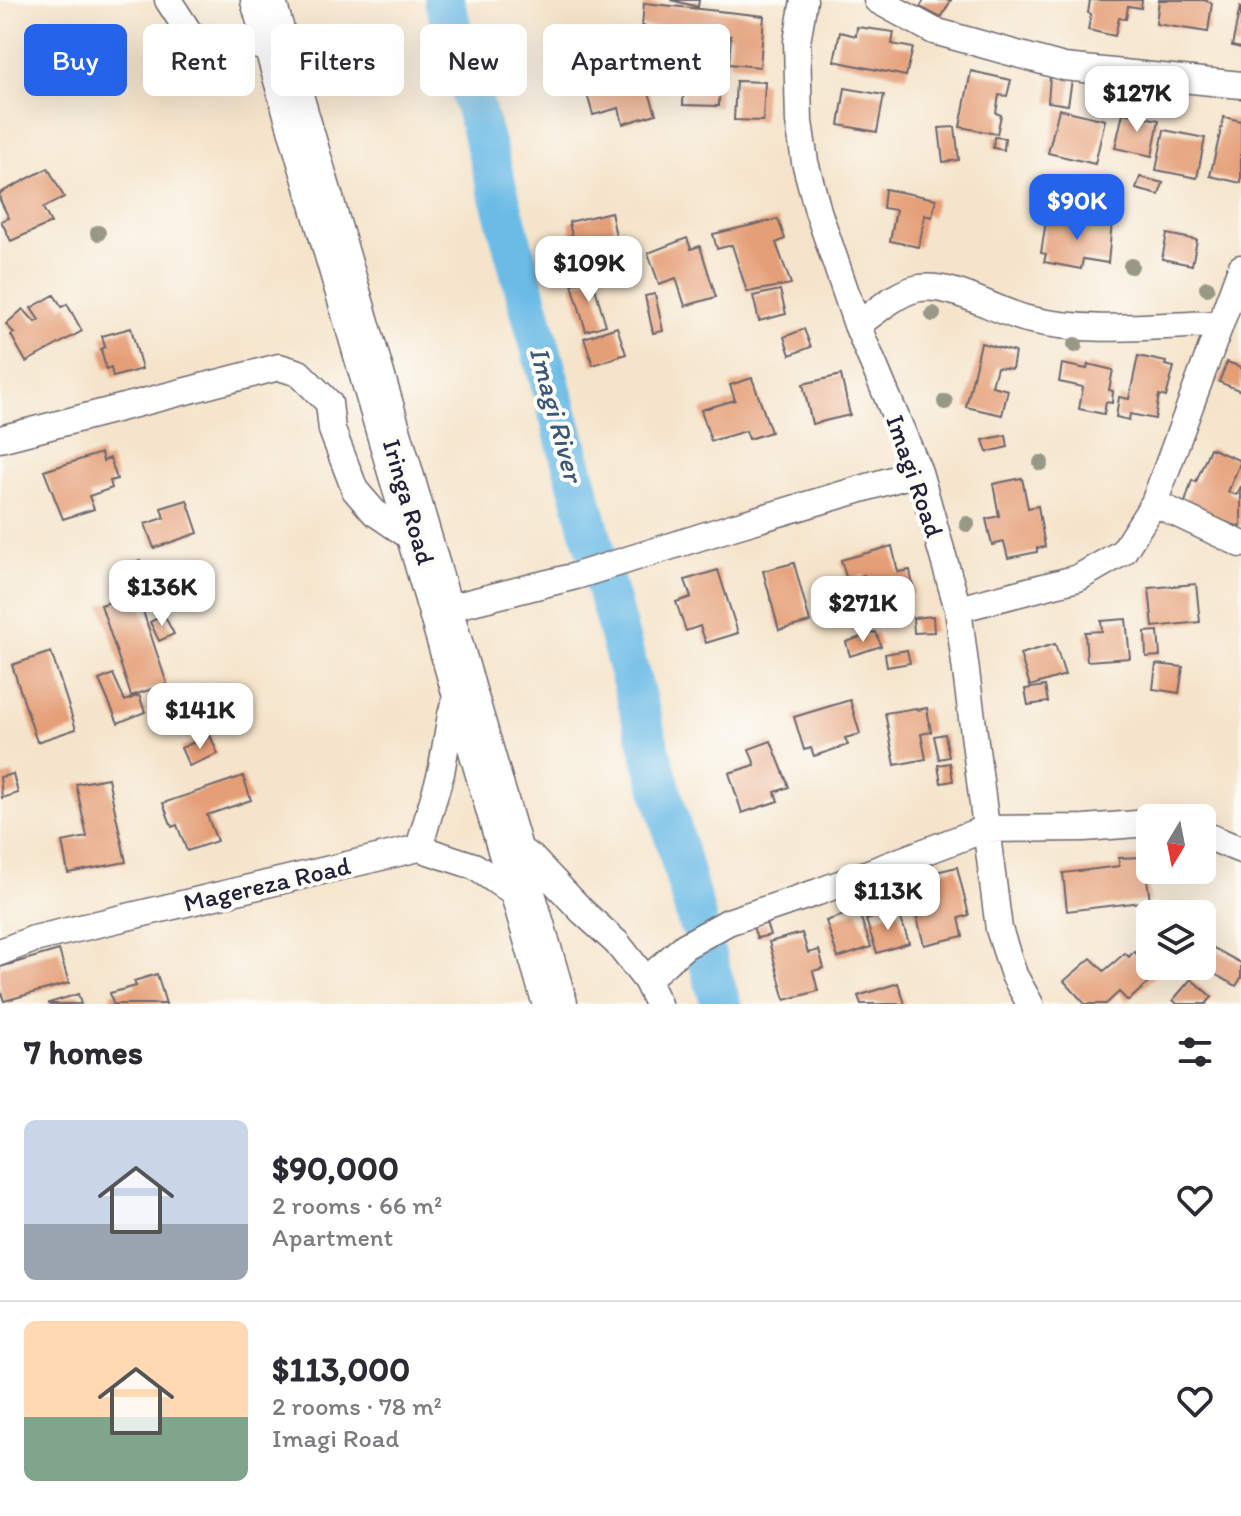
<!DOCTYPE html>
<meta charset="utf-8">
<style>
:root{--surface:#fff;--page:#f7f7f7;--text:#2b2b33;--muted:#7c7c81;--line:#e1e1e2;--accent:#2563eb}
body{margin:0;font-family:Itim,sans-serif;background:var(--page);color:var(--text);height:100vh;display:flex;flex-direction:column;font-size:30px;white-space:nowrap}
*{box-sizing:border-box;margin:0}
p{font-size:26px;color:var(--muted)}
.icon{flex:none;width:44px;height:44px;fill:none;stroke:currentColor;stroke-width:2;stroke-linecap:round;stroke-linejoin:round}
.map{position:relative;height:1004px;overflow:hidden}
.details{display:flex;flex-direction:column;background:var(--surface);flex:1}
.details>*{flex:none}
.banner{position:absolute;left:24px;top:24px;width:800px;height:72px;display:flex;gap:16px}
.needle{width:52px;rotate:190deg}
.buttons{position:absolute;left:1136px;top:804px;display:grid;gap:16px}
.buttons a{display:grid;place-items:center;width:80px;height:80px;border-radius:12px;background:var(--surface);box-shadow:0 8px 32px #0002;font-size:40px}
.price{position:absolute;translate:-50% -68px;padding:0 18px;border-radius:16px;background:#fff;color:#222;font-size:26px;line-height:52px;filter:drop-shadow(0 2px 4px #0008)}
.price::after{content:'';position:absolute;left:50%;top:48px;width:24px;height:18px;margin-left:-12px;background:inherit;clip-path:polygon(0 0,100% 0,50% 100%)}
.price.current{background:var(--accent);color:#fff}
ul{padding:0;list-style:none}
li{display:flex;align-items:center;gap:24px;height:200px;padding:0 24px}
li+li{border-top:2px solid var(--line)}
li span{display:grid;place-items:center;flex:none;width:224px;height:160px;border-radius:12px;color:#555}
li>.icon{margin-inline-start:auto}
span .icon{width:96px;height:96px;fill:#fffc;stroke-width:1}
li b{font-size:34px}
h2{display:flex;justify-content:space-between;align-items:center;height:96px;padding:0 24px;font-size:34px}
.tag{padding:0 28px;border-radius:12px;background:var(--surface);box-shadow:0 8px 32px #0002;font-size:28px;line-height:72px}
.tag.current{background:var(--accent);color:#fff}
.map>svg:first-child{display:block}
</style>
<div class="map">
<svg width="1241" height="1004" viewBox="0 0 1241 1004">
<rect width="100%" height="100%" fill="#fdfcf7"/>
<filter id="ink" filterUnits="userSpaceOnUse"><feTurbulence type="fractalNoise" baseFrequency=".0125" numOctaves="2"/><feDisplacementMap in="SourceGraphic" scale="16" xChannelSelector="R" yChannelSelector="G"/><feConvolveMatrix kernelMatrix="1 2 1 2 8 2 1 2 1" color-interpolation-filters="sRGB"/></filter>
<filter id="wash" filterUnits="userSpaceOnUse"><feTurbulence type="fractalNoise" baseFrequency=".006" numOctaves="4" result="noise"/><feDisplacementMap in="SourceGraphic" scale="32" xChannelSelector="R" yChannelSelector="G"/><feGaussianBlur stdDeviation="1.8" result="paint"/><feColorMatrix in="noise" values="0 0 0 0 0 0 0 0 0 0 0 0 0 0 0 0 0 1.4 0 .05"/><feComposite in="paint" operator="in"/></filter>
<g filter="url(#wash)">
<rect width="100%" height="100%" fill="#f5e4cb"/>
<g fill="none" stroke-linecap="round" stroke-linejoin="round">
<path stroke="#6bbbe6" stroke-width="40" d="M 444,0 L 486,147 L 595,549
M 604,580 L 697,921
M 706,955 L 721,1004"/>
</g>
<g id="blocks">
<path fill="#e59f77" d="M 671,0 L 699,0 L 698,7 Z
M 924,0 L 951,0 L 941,18 L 920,7 Z
M 1090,0 L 1142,0 L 1141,8 L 1128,6 L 1126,19 L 1119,18 L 1115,36 L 1088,30 L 1091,14 L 1088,13 Z
M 1159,0 L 1204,0 L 1212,3 L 1208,32 L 1156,24 Z
M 644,3 L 764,16 L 760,67 L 729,64 L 731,36 L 642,26 Z
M 1240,7 L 1241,8 L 1241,48 L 1232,46 Z
M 857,27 L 894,32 L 892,44 L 913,48 L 906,76 L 834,61 L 840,32 L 856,36 Z
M 686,42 L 727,44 L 725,74 L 720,73 L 719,106 L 683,105 Z
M 616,52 L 623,77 L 642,71 L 656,114 L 623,124 L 619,108 L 593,115 L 578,63 Z
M 971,71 L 1011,80 L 1007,96 L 999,95 L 996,113 L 1001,115 L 997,134 L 960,127 Z
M 1050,77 L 1072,80 L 1068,105 L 1048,102 Z
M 736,81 L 765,82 L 763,121 L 734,120 Z
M 845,88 L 884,95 L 877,132 L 839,125 Z
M 1059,109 L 1105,120 L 1095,164 L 1048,153 Z
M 1123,113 L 1159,120 L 1152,156 L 1115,148 Z
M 1224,117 L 1241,121 L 1241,183 L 1210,176 Z
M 955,127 L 959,160 L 943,162 L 939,128 Z
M 1164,130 L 1205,138 L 1197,178 L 1156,170 Z
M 994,137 L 1005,138 L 1004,150 L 993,148 Z
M 48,168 L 64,197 L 43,208 L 51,223 L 11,241 L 1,221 L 9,218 L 0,200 L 0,193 Z
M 1140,177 L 1163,183 L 1159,195 L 1136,189 Z
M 885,189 L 936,199 L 932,217 L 925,215 L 919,247 L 890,241 L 896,210 L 883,208 Z
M 611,212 L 622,266 L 580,275 L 569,222 Z
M 1076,215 L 1112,222 L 1108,263 L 1083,259 L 1081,269 L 1044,262 L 1046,254 L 1041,253 L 1046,221 L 1073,225 Z
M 778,219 L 785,239 L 776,243 L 791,284 L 747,292 L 732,245 L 717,249 L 713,234 Z
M 1167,234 L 1197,240 L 1192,265 L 1162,259 Z
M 687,238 L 691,249 L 700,246 L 716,297 L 685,306 L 676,278 L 659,284 L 648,253 Z
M 592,278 L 606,325 L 586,331 L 572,284 Z
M 780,290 L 786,314 L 759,321 L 753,296 Z
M 655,294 L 663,331 L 653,333 L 645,296 Z
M 54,295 L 62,307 L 67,304 L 82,331 L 26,362 L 11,335 L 14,333 L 6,324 L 23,309 L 35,322 L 39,320 L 31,308 Z
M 617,327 L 626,354 L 593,365 L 584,338 Z
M 131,328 L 142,369 L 113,377 L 111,367 L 106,369 L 101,349 L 105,347 L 102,336 Z
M 804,329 L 811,347 L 790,355 L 784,337 Z
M 981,343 L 1015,352 L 1012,369 L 997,367 L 992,386 L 1008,390 L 1002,415 L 966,407 Z
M 1138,356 L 1166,362 L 1165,365 L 1174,367 L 1166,397 L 1159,395 L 1155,419 L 1130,414 L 1129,420 L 1116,417 L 1119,397 L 1129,399 Z
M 1227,362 L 1241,367 L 1241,391 L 1219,382 Z
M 1062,364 L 1087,369 L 1088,364 L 1113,370 L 1109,390 L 1113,391 L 1112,403 L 1106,402 L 1104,414 L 1079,409 L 1083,387 L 1059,382 Z
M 841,375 L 850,415 L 812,424 L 803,384 Z
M 752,378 L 771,432 L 749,439 L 746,431 L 711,441 L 701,410 L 735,400 L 730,385 Z
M 1006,435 L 1008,447 L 987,452 L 983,440 Z
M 1210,448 L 1241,461 L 1228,492 L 1237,495 L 1241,486 L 1241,527 L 1183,509 L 1192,480 L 1196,482 Z
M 101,453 L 103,461 L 110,458 L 117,479 L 110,481 L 112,488 L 89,496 L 94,509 L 63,519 L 44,471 Z
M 1022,478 L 1028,508 L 1038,506 L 1045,547 L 1037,548 L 1037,552 L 1008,558 L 1004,542 L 992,545 L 986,519 L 999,516 L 993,484 Z
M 187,500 L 198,533 L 154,548 L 145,524 L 164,518 L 161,508 Z
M 892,546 L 898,572 L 910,570 L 914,592 L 903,594 L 905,601 L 872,609 L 864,575 L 847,580 L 841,560 Z
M 140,561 L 144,576 L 125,580 L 121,565 Z
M 794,563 L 810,622 L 779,630 L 763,571 Z
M 718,570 L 738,633 L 706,643 L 700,626 L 686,631 L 676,602 L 691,597 L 685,580 Z
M 1196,584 L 1200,622 L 1153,627 L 1149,588 Z
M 137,593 L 167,684 L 131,696 L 101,605 Z
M 164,615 L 174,634 L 159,641 L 150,622 Z
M 933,616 L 934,632 L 914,633 L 913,618 Z
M 1126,619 L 1130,658 L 1087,661 L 1085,632 L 1102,631 L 1101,621 Z
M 1158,631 L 1160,656 L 1146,657 L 1145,632 Z
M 876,632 L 881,646 L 850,656 L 846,642 Z
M 1055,644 L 1065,675 L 1030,686 L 1020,654 Z
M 907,650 L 910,663 L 887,667 L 885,654 Z
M 51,652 L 76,729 L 37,742 L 12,665 Z
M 1156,664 L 1183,667 L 1179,693 L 1153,689 Z
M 113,674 L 125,701 L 139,695 L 145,712 L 118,723 L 99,680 Z
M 1045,686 L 1048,702 L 1028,705 L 1025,689 Z
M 850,700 L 860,734 L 845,738 L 848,745 L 814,756 L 811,748 L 804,750 L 794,717 Z
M 916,708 L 917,710 L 927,708 L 931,732 L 921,734 L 926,759 L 895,765 L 885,713 Z
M 945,734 L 949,757 L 939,759 L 934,736 Z
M 210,735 L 218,754 L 189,766 L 181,748 Z
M 771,741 L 789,787 L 775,792 L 778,801 L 742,813 L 729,773 L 755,765 L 749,749 Z
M 950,763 L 953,781 L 941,783 L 938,765 Z
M 13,774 L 18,793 L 2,798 L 0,777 Z
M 243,776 L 251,800 L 207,815 L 217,841 L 187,851 L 177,825 L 172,827 L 163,803 Z
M 108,778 L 126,862 L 68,873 L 62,842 L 87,837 L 76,784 Z
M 1140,857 L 1140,864 L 1145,864 L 1150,901 L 1067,911 L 1063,873 L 1119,866 L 1119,858 Z
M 957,867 L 969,915 L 959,918 L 963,936 L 924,945 L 907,879 Z
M 858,910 L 871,947 L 838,958 L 826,921 Z
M 898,910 L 909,943 L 877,953 L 866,920 Z
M 766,923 L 770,935 L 757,938 L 753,927 Z
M 802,933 L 808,953 L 819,950 L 824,968 L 813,971 L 818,991 L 785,1000 L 769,942 Z
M 1210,946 L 1241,963 L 1241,978 L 1236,986 L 1202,967 L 1202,959 Z
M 59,950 L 69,983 L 4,1001 L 0,989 L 0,967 Z
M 1134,951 L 1156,976 L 1128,1001 L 1119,992 L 1106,1004 L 1085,1004 L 1064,981 L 1091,958 L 1104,971 L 1125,953 L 1129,957 Z
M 157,974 L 166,1004 L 113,1004 L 110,993 L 136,986 L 134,981 Z
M 1191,979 L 1212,997 L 1206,1004 L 1177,1004 L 1173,1000 Z
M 898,983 L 905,1004 L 861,1004 L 858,996 Z
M 78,994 L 81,1004 L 49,1004 L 49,1003 Z"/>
</g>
</g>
<g filter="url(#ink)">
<use href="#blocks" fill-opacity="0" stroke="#6c666d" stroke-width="2"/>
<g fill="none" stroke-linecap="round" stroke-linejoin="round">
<g stroke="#6c666d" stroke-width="29">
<path id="street" d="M 168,0 L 190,34 L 199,39 L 277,48
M 804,0 L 797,42 L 799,122 L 805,162 L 818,211 L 857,325 L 919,472 L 958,609 L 999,929 L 1014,975 L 1030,1004
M 877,0 L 934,31 L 1064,67 L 1241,85
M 857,325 C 875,313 898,291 920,288 C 957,284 995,312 1031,320 C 1093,334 1157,325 1220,324
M 0,439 L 279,367 L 299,373 L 329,403 L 332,430 L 355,490 L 374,512 L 421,544
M 1154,503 L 1241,544
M 958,609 L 1078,578 L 1123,552 L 1154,503 L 1241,268
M 440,610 L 576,576 L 732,527 L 919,472
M 1202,834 L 1241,850
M 508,844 L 531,857 L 582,911 L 617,943 L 646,980 L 658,1004
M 419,848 L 441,773 L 451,715 L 458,689
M 0,952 L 34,939 L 419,848 L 474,866 L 524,900
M 646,980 L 685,946 L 728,922 L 818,892 L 985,829 L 1084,828 L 1150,823"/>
</g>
<g stroke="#6c666d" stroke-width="47">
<path id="highway" d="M 263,0 L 555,1004"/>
</g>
<use href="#street" stroke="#fff" stroke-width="26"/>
<use href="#highway" stroke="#fff" stroke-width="44"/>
</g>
<g fill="#989886">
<circle cx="98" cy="233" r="8"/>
<circle cx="1131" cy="266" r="8"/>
<circle cx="1207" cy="288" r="8"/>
<circle cx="933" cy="314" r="8"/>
<circle cx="1075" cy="345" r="8"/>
<circle cx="945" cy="402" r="8"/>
<circle cx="1041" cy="463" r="8"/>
<circle cx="967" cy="524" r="8"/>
</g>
</g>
<g text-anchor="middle" stroke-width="8" stroke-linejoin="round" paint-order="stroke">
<g font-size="26" fill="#22223b" stroke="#fdfcf7">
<text transform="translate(915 476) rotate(71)" y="9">Imagi Road</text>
<text transform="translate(409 502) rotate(74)" y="9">Iringa Road</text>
<text transform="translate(267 884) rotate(-13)" y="9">Magereza Road</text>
</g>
<g font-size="28" font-style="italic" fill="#3c5877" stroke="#fdfcf7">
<text transform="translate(557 414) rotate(75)" y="10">Imagi River</text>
</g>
</g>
</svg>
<div class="buttons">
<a><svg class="needle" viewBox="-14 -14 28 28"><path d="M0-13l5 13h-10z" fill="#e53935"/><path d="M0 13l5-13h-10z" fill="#7c7c81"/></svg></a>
<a><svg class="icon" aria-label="layers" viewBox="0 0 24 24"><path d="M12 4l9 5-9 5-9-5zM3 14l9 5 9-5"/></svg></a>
</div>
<b class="price" style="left:1137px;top:134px">$127K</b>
<b class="price current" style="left:1077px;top:242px">$90K</b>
<b class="price" style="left:589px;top:304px">$109K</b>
<b class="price" style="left:162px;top:628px">$136K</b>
<b class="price" style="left:863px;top:644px">$271K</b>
<b class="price" style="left:200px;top:751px">$141K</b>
<b class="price" style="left:888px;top:932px">$113K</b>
<div class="banner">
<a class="tag current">Buy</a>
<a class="tag">Rent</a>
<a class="tag">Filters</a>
<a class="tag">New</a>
<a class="tag">Apartment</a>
</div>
</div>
<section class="details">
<h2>7 homes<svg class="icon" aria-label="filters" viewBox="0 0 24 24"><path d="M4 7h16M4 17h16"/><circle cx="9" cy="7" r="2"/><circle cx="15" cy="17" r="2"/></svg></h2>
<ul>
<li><span style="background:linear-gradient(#c9d6e8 65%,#9aa5b1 0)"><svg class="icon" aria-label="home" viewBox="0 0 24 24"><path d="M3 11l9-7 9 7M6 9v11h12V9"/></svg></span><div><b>$90,000</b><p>2 rooms · 66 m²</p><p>Apartment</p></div><svg class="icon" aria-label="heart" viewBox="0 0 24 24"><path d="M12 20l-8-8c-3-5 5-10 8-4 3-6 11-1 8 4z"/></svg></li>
<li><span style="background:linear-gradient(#ffd9b3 60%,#7fa58c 0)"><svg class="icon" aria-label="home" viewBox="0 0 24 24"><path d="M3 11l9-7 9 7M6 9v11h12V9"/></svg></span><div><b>$113,000</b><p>2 rooms · 78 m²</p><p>Imagi Road</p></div><svg class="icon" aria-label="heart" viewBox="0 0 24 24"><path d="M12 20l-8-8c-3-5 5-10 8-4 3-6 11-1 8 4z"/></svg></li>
</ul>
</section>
